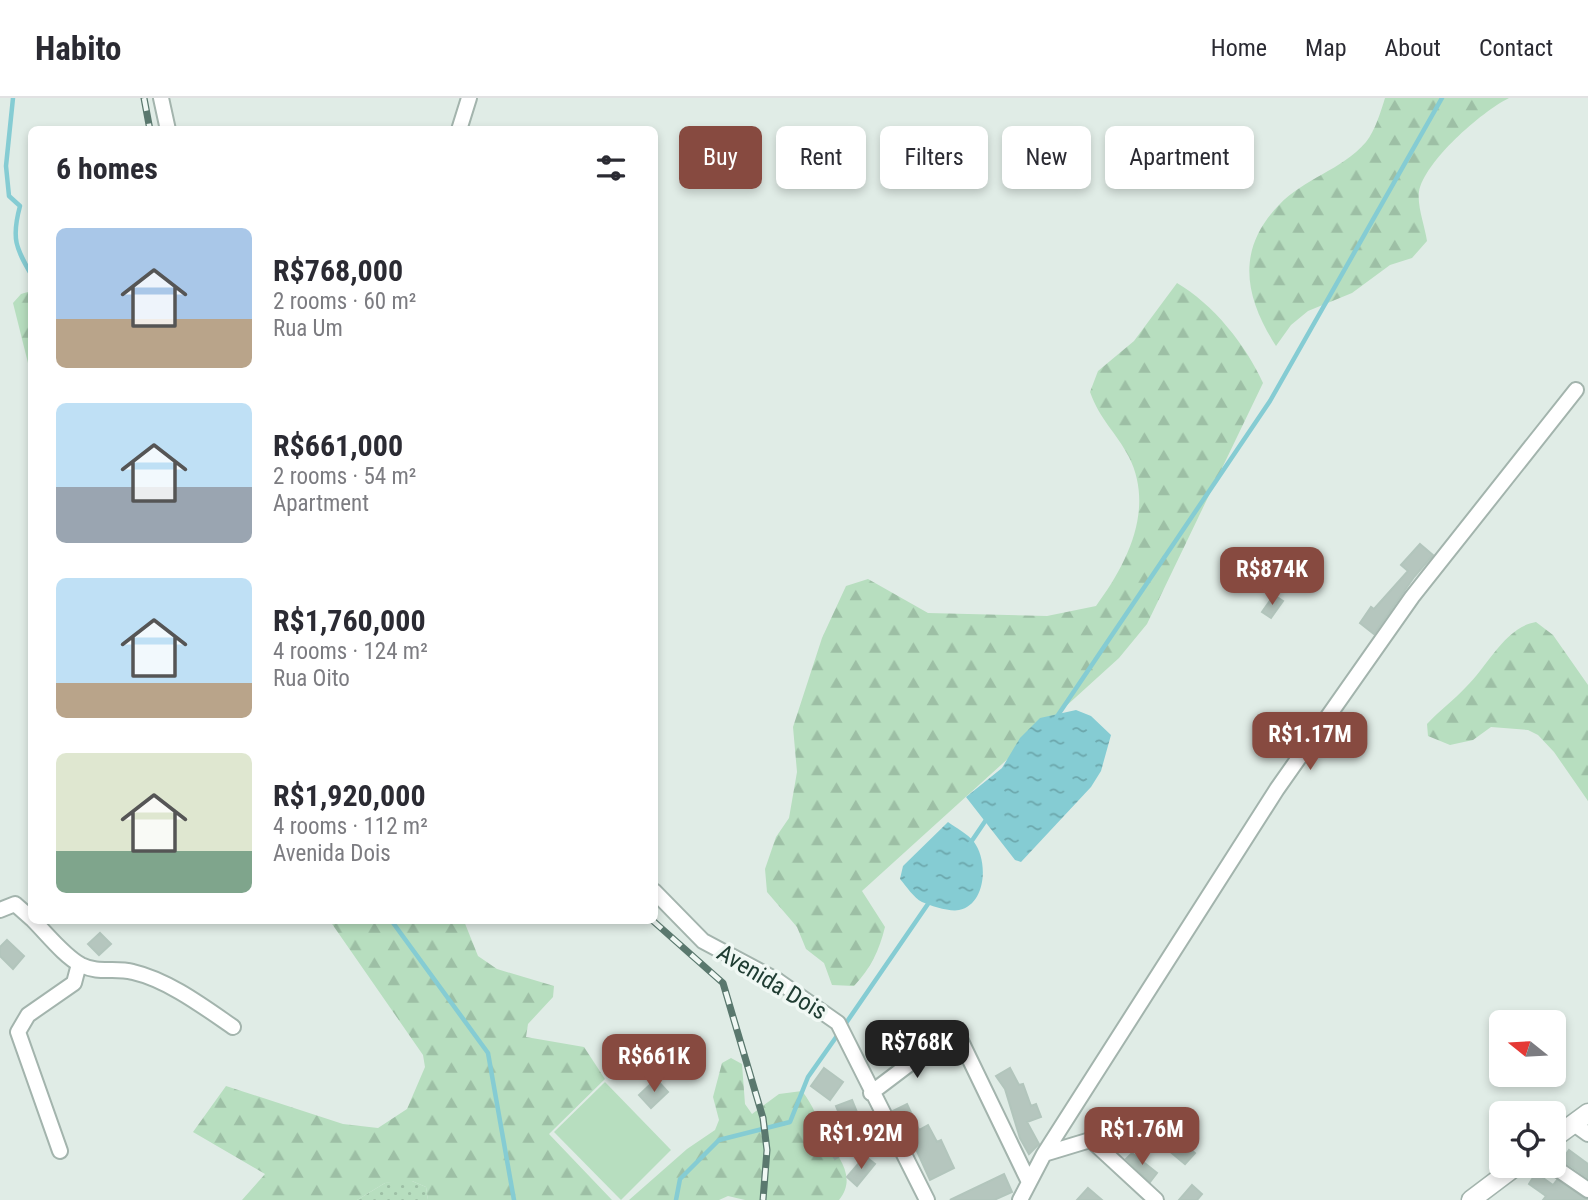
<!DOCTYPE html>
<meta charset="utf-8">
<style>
:root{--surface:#fff;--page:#f2f2f3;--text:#2b2b33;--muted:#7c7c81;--line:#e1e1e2;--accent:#874a40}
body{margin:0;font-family:"Roboto Condensed",sans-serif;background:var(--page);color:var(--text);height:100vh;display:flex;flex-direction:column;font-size:26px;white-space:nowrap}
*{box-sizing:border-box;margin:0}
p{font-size:23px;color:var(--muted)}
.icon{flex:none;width:38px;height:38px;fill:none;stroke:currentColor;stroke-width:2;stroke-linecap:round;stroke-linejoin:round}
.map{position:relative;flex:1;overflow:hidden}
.drawer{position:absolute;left:28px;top:28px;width:630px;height:798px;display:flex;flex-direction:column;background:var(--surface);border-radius:10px;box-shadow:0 4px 10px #0003}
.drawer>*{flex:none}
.banner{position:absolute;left:679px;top:28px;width:665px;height:63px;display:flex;gap:14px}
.needle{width:46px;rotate:288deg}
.controls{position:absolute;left:1489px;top:912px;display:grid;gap:14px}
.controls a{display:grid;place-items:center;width:77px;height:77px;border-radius:10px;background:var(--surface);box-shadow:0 4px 10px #0003;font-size:35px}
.price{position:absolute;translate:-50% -60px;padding:0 16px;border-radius:14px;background:var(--accent);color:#fff;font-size:23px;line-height:46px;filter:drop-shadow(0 2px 4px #0008)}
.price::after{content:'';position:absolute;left:50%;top:42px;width:21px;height:16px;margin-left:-10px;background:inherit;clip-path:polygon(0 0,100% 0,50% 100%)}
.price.selected{background:#222;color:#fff}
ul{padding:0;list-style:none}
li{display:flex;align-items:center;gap:21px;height:175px;padding:0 28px}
li span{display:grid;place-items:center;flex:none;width:196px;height:140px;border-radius:10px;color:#555}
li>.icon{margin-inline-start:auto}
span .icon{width:84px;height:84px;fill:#fffc;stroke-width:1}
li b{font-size:30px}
h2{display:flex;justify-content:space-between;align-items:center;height:84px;padding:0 28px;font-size:30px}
.chip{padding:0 24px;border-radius:10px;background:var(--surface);box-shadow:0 4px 10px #0003;font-size:24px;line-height:63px}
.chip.selected{background:var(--accent);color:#fff}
header{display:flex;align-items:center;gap:42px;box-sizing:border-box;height:98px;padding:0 35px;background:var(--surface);border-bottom:2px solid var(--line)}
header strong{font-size:33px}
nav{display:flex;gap:38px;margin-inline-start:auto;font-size:24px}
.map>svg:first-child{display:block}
</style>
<header>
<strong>Habito</strong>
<nav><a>Home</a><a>Map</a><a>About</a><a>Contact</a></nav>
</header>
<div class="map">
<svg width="1588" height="1102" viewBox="0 0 1588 1102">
<defs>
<pattern id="grass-dots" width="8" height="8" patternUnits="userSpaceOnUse" patternTransform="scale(1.75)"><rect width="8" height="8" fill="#b7debf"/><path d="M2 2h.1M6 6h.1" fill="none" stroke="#9dbfa5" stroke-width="1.8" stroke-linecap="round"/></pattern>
<pattern id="forest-firs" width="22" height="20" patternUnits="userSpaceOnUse" patternTransform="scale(1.75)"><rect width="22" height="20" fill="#b7debf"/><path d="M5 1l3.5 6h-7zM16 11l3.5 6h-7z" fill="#9dbfa5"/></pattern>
<pattern id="water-ripples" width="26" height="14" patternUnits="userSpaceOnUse" patternTransform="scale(1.75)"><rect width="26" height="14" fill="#85ccd3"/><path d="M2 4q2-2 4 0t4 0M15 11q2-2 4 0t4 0" fill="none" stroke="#6ca7ac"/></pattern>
</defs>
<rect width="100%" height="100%" fill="#e0ece6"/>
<path fill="url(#grass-dots)" d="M 397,1083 L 412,1083 L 426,1089 L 428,1102 L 357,1102 L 385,1085 Z"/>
<path fill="url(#forest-firs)" d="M 1385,0 L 1509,0 C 1481,14 1424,64 1419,94 C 1417,108 1425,129 1427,143 L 1412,160 L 1390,167 L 1352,195 L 1308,213 L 1291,227 L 1276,248 C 1245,200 1235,152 1279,107 C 1303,81 1342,72 1366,44 C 1375,33 1381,13 1385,0 Z
M 1177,185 C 1213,206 1246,247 1263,285 L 1147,526 L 1119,560 L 862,793 L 885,829 C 879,853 871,870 854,888 L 832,887 L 824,865 L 806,851 L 797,829 L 767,794 L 765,771 L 776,739 L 789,720 L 797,674 L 793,629 L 822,540 L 846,488 L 868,481 L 928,515 L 1047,518 L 1096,508 C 1127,466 1155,411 1129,359 C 1116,334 1100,322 1090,294 L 1098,273 L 1134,243 Z
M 31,193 L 32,193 L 31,277 L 13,205 L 21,196 Z
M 1536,524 L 1553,537 L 1588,587 L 1588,703 L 1554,654 L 1538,637 L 1528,632 L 1491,629 L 1473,642 L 1450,647 L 1428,638 L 1427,626 C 1439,613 1454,602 1466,589 C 1487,569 1505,529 1536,524 Z
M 330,823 L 464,823 L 478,858 L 497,871 L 554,888 L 553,899 L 528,926 L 526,939 L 584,949 L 605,981 L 549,1036 L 612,1102 L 428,1102 L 426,1089 L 412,1083 L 385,1085 L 357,1102 L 242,1102 L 265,1076 L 193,1034 L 226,988 L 343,1026 L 378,1030 L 407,1011 L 425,969 L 423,957 Z
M 731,960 L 742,966 L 745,1006 L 752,1016 L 779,996 L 802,993 C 813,1007 818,1022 826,1037 C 837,1059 858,1078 839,1102 L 745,1102 L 728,1098 L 719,1102 L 629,1102 L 687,1051 L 715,1032 L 719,1022 L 713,999 L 722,965 Z"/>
<path fill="#b7debf" d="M 605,984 L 671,1052 L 621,1102 L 554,1034 Z"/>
<path fill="url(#water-ripples)" d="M 1076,612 L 1091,618 L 1111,637 L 1101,673 L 1091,689 L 1021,764 L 1015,762 L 966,699 L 1002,670 L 1020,640 L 1040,620 Z
M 948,724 C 956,730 968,736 974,744 C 988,762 987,806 959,812 C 950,814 931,808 922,804 C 914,800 906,788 900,781 L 903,768 Z"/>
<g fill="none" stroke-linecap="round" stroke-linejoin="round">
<path stroke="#85ccd3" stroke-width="4.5" d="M 13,0 L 6,68 L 9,98 L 20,108 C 11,141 16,150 32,178
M 1056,620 L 1270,303 L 1442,0
M 969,747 L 988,719
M 391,822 L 488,955 L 514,1102
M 844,928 L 930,803
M 676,1102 L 680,1081 L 719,1042 L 790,1024 L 808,979 L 839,935"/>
</g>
<path fill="#b5c6be" stroke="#b2c5bc" stroke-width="2" d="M 1420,446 L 1433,457 L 1414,479 L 1374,536 L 1360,525 L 1371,509 L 1374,511 L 1408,473 L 1401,467 Z
M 1274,497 L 1283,503 L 1271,520 L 1262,514 Z
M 100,835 L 111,846 L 99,857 L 88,846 Z
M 7,842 L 24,858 L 13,871 L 0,858 L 0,849 Z
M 824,970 L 843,984 L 830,1002 L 811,988 Z
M 1010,970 L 1019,987 L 1023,986 L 1031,1008 L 1036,1006 L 1041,1019 L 1027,1024 L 1039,1046 L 1029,1056 L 1020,1040 L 1005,991 L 996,978 Z
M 656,981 L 668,994 L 651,1010 L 639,997 Z
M 852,1002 L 861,1024 L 845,1030 L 836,1008 Z
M 907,1006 L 919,1032 L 928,1027 L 937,1044 L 941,1042 L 954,1070 L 930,1082 L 916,1051 L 893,1013 Z
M 847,1034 L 856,1047 L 835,1061 L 827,1049 Z
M 1178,1041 L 1195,1055 L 1185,1066 L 1168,1052 Z
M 1569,1052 L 1588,1066 L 1588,1080 L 1562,1062 Z
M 1132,1055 L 1157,1075 L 1150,1084 L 1126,1061 Z
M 865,1058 L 875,1066 L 857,1088 L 847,1079 Z
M 1536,1075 L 1553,1087 L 1557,1082 L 1588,1102 L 1543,1102 L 1546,1098 L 1529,1086 Z
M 1004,1076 L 1012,1094 L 994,1102 L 950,1102 Z
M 1192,1087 L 1202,1096 L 1197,1102 L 1179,1102 Z
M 1088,1090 L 1102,1102 L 1077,1102 Z"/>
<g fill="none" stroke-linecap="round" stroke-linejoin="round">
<g stroke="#a3b4ad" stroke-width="18">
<path id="minor" d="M 161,0 L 168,32
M 459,32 L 469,0
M 654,793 L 703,843 L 778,883 L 838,925 L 927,1102
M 0,812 L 15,806 L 32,821
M 33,822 C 47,836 64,858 81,867 C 99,876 115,869 133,874 C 168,882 204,909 233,929
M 871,995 L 945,939 L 959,939 L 1029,1084
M 1574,1026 L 1588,1036
M 1091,1042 L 1156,1102
M 60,1053 L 18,934 L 28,917 L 74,885 L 79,866
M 1044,1056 L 1277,691 L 1412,499 L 1576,292
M 1553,1068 L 1588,1092
M 1020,1102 L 1044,1056 L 1153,1023"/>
</g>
<g stroke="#a3b4ad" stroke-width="21">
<path id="tertiary" d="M 1554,1040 L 1588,1015
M 1471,1102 L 1516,1068"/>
</g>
<use href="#minor" stroke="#fff" stroke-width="14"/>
<use href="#tertiary" stroke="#fff" stroke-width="18"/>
<g stroke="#5a786e" stroke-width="7">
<path id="rail" d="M 144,0 L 150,32
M 652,822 L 723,885 L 763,1020 L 767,1052 L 763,1102"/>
</g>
<use href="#rail" stroke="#f0f8f4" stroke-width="4.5" stroke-dasharray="13" stroke-linecap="butt"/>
</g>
<g text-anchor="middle" stroke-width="7" stroke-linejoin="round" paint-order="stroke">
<g font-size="24" fill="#203d33" stroke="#f0f8f4">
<text transform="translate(772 884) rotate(31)" y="8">Avenida Dois</text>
</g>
</g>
</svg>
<div class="controls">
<a><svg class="needle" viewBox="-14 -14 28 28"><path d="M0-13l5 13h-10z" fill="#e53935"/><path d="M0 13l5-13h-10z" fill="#7c7c81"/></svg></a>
<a><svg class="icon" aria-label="locate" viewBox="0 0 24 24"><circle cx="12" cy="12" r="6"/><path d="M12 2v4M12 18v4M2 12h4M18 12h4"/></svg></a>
</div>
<b class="price" style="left:1272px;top:509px">R$874K</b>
<b class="price" style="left:1310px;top:674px">R$1.17M</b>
<b class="price selected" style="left:917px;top:982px">R$768K</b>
<b class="price" style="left:654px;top:996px">R$661K</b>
<b class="price" style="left:1142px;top:1069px">R$1.76M</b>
<b class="price" style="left:861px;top:1073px">R$1.92M</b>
<div class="banner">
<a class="chip selected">Buy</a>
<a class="chip">Rent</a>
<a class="chip">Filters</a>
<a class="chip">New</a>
<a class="chip">Apartment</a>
</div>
<section class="drawer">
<h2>6 homes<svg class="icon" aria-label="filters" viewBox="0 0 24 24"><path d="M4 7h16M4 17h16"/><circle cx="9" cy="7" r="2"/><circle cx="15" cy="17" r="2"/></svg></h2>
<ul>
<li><span style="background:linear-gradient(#a9c7e8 65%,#b9a48a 0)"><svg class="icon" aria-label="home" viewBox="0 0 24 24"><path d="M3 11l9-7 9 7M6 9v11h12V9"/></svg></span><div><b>R$768,000</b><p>2 rooms · 60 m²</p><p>Rua Um</p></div></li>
<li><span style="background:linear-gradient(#bfe0f5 60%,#9aa5b1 0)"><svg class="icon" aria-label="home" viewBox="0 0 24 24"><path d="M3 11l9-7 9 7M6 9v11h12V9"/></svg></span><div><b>R$661,000</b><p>2 rooms · 54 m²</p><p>Apartment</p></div></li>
<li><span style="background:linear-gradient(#bfe0f5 75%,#b9a48a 0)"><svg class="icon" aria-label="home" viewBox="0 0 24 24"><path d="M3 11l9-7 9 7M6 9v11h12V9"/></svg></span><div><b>R$1,760,000</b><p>4 rooms · 124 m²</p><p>Rua Oito</p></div></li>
<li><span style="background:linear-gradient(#dfe7d0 70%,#7fa58c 0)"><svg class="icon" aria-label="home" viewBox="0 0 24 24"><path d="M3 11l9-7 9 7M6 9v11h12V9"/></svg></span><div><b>R$1,920,000</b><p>4 rooms · 112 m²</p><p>Avenida Dois</p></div></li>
</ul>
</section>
</div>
